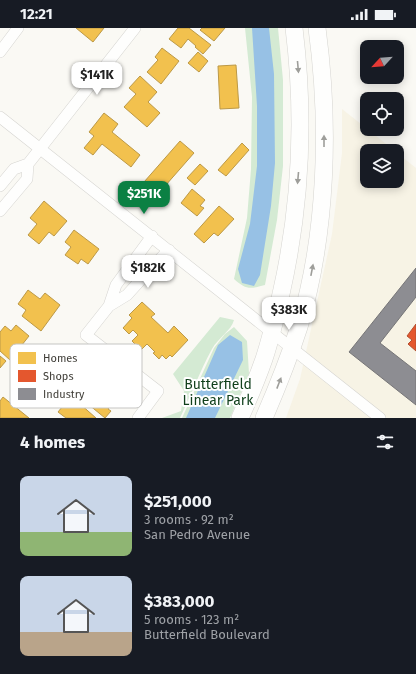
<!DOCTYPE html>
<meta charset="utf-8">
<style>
:root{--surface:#171b24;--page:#242831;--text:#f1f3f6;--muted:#9ea1a6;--accent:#0b8043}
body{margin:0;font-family:"Fira Sans",sans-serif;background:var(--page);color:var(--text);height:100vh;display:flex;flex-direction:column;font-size:15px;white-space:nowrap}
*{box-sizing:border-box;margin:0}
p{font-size:13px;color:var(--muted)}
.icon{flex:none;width:22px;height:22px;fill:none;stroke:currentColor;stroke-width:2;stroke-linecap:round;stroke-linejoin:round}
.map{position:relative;height:390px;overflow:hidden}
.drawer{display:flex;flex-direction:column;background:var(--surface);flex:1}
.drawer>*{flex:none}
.needle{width:26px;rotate:244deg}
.controls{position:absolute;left:360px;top:12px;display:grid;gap:8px}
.controls a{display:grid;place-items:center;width:44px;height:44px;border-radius:8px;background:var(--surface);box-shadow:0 2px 10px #0003;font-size:20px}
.price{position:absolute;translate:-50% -34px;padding:0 9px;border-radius:8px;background:#fff;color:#222;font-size:13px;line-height:26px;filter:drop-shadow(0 1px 2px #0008)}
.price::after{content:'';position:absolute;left:50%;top:24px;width:12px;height:9px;margin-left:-6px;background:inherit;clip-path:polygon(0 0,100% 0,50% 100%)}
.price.active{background:var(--accent);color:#fff}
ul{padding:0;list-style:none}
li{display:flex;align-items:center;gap:12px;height:100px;padding:0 20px}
li span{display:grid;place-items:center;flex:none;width:112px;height:80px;border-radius:8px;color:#555}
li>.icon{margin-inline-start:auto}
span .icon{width:48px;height:48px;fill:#fffc;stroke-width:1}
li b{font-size:17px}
h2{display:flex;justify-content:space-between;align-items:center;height:48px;padding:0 20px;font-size:17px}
.status{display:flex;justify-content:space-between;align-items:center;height:28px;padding:0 20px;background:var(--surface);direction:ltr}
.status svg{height:11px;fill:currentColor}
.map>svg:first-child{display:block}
</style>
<div class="status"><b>12:21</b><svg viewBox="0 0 49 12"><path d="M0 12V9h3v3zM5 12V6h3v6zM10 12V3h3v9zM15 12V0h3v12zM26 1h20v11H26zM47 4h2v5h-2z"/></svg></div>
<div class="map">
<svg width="416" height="390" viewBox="0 0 416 390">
<rect width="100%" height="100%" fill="#faf9f4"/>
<path fill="#f7f3e5" d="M 342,81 L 395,123 L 367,123 L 367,153 L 397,153 L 397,125 L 416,140 L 416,390 L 286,390 L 300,351 L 332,206 L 342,125 Z"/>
<path fill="#d4ead3" d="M 245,0 L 278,0 L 283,52 L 283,138 L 277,192 L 265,257 C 250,261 246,262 234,251 L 247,190 L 251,141 L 252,69 Z
M 220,289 L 234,292 C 231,303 218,310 212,321 C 200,343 191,367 180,390 L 162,390 L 181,383 L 184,363 L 173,346 Z
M 234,299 L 247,313 L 249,346 L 230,390 L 182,390 L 214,320 L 225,306 Z"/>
<path fill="#97c1e5" d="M 252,0 L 269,0 L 274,46 L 275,135 L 271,178 L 260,247 L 254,258 L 242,255 L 238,241 L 250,196 L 257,138 L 257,78 Z
M 230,307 L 242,314 L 243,332 L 215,390 L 186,390 L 218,317 Z"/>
<path fill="#f2c14e" stroke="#bc9947" d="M 76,0 L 104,0 L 93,14 Z
M 178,0 L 189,0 L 211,17 L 203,26 L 195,19 L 196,18 L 188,11 L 181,20 L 169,11 Z
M 202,0 L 225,0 L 214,13 L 200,2 Z
M 162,20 L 179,33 L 161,56 L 147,44 L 158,32 L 155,29 Z
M 198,24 L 208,33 L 199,44 L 188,35 Z
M 236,37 L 239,80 L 220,81 L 218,38 Z
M 140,48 L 157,64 L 148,74 L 160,85 L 147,99 L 124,79 L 136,66 L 129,60 Z
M 104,85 L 118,96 L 112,104 L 140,127 L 131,139 L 102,116 L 93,127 L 84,120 L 94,108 L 89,104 Z
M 180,113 L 194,125 L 151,174 L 137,162 Z
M 242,115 L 249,122 L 226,148 L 218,142 Z
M 200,136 L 208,143 L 195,157 L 187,150 Z
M 192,161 L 205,172 L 200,178 L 204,180 L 197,188 L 181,175 Z
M 44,173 L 67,193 L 54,208 L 49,204 L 39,216 L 28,207 L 37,196 L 30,190 Z
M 219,178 L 234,191 L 218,208 L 214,205 L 204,215 L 194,206 Z
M 74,202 L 99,221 L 88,236 L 81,231 L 78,236 L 65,227 L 71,219 L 65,214 Z
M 28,262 L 40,271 L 45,265 L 60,277 L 41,303 L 22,288 L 26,282 L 18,276 Z
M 142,274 L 155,286 L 151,289 L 168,305 L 174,298 L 188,312 L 172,329 L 170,327 L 166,331 L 162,327 L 159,331 L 153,325 L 155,324 L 147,316 L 141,322 L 132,313 L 138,307 L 133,302 L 129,306 L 123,300 L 132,290 L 129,287 Z
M 16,297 L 29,308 L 10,332 L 0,323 L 0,304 L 5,298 L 11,303 Z
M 0,328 L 6,333 L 0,340 Z
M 93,348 L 116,368 L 111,375 L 112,376 L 108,381 L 111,383 L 105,390 L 77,367 Z
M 71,368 L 96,390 L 66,390 L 58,384 Z
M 3,369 L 29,390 L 0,390 L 0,373 Z"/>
<path fill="#e4572e" stroke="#b24f31" d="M 416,296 L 416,323 L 408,316 L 412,312 L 407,308 Z"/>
<path fill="#8d8d92" stroke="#767577" d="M 416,240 L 416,269 L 380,315 L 416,343 L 416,377 L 349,324 Z"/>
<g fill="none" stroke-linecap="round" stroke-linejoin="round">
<g stroke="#d5d4d0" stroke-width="12">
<path id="minor" d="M 0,24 L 18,0
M 0,89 L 380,390
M 0,158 L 14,141 L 28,136
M 0,183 L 27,151 L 28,136 L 135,0
M 109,278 L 116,257 L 152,208
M 138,390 L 158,363 L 86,307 L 109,278 L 127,267 L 155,236 L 169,222"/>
</g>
<g stroke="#d5d4d0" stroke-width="18">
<path id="primary" d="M 240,390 C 249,370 257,351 264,331 C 271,310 276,288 281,266 C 301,178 305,89 294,0
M 264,390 C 277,360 289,330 299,299 C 327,206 330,96 317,0"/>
</g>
<use href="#minor" stroke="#fefefd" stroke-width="11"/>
<use href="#primary" stroke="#fefefd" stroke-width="17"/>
</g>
<defs><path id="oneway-solid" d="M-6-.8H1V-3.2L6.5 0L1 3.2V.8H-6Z"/></defs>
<g fill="#9e9e9a">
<use href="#oneway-solid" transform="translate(298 39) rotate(85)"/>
<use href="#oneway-solid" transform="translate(324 113) rotate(-90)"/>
<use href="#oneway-solid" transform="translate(298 150) rotate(95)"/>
<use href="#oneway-solid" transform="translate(312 242) rotate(-79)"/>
<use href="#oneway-solid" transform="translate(279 355) rotate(-69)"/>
</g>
<g text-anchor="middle" stroke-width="4" stroke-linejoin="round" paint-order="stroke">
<g font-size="14" fill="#103f1b" stroke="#fff">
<text x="218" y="361">Butterfield<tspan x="218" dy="16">Linear Park</tspan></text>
</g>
</g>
<rect x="10" y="316" width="132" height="64" rx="6" fill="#fff" stroke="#c5c5c3" stroke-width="1"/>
<rect x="18" y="324" width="18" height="12" fill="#f2c14e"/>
<rect x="18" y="342" width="18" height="12" fill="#e4572e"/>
<rect x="18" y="360" width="18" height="12" fill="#8d8d92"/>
<g font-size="11" fill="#3f3d37">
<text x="43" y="334">Homes</text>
<text x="43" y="352">Shops</text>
<text x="43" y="370">Industry</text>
</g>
</svg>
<div class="controls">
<a><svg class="needle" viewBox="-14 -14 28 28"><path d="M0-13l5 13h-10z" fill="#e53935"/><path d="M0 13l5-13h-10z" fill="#9ea1a6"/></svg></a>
<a><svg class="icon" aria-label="locate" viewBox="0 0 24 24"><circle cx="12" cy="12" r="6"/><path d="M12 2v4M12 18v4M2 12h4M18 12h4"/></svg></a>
<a><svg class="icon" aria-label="layers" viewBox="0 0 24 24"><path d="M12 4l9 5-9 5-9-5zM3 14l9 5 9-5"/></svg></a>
</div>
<b class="price" style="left:97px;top:68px">$141K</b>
<b class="price active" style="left:144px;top:187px">$251K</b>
<b class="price" style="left:148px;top:261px">$182K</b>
<b class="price" style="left:289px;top:303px">$383K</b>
</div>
<section class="drawer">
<h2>4 homes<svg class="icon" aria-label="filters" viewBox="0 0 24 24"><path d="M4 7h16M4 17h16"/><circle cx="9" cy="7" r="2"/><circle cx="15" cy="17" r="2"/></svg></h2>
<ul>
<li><span style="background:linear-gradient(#c9d6e8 70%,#8fb573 0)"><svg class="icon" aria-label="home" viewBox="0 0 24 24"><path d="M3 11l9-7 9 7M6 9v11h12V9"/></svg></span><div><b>$251,000</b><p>3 rooms · 92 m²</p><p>San Pedro Avenue</p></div></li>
<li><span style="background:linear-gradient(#c9d6e8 70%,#b9a48a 0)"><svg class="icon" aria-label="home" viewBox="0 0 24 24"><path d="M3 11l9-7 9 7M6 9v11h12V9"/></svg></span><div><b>$383,000</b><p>5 rooms · 123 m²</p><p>Butterfield Boulevard</p></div></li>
</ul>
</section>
